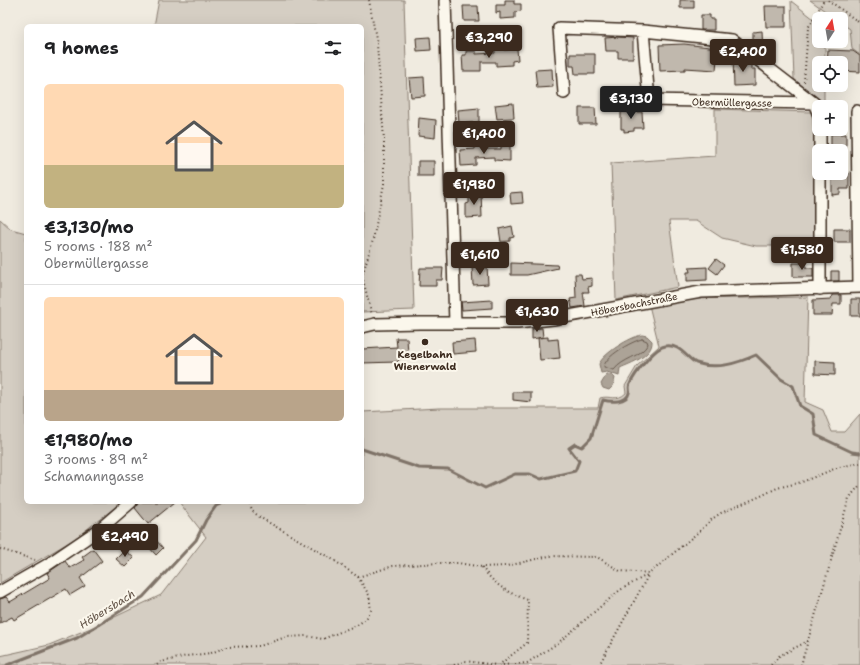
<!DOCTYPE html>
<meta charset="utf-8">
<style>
:root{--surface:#fff;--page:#f6f6f6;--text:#202124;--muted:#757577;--line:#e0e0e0;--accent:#3b2a1e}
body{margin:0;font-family:"Shantell Sans",sans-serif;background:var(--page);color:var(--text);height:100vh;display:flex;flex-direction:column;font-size:15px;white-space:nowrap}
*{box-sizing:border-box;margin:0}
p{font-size:13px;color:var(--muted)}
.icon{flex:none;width:22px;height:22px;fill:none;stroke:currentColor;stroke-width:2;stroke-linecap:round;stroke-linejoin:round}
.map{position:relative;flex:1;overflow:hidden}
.sheet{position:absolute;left:24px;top:24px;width:340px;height:480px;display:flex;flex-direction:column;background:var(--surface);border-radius:6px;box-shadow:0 4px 16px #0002}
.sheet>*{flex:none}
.needle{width:26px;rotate:11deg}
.tools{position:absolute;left:812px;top:12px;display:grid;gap:8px}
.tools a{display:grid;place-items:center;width:36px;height:36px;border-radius:6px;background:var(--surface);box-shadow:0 4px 16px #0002;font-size:20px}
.price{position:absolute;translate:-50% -34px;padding:0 9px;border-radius:4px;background:var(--accent);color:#fff;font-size:13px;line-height:26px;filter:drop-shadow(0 1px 2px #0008)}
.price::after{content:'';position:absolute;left:50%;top:24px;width:12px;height:9px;margin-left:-6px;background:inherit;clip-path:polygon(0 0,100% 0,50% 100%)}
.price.on{background:#222;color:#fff}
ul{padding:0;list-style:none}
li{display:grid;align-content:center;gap:8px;height:212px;padding:0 20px}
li+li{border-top:1px solid var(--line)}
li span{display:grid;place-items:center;height:124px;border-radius:6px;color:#555}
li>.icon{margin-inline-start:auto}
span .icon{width:72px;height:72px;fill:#fffc;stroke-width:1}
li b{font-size:17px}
h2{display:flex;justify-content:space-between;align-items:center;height:48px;padding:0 20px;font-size:17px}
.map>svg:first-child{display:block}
</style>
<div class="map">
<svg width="860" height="665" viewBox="0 0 860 665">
<rect width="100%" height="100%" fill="#f0ebe0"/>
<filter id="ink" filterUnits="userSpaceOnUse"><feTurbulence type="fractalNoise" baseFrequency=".025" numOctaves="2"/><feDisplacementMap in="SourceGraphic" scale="8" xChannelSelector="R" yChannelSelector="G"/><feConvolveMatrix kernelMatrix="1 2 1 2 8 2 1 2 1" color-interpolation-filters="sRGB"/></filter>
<g filter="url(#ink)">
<path fill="#d5cec3" stroke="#887c70" d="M 159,0 L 404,0 L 414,310 L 362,312 L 362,26 L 154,26 Z
M 810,0 L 860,0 L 860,55 L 852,49 L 850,29 L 841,23 L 841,19 L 836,19 Z
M 791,1 L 819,23 L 819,41 L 825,41 L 825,63 L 819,63 L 819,85 L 824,85 L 824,103 L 794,79 Z
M 715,109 L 812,112 L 817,167 L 817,246 L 756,246 L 722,238 L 696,221 L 669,221 L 678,287 L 616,300 L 611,163 L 715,156 Z
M 0,219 L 11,229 L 26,233 L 26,502 L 122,502 L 73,540 L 0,583 Z
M 808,297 L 805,402 L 823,410 L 832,432 L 844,432 L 860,414 L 860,665 L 0,665 L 0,656 L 49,645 L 98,625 L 161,595 L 206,537 L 179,502 L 362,502 L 362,412 L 439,408 L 598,408 L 600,398 C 610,395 617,402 626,393 L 625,386 L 637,366 L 659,346 L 649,305 L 680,299 Z"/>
<path fill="#aca397" stroke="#7f7367" d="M 642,335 L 647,336 L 652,341 C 653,356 631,363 620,368 L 619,376 L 607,372 L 601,373 L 599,364 C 604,353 630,337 642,335 Z
M 607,374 L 612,375 L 615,378 L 613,386 L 609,390 L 603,388 L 601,384 Z"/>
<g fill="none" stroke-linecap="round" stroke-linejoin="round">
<path stroke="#685a4e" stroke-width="1" d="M 642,339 L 647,341 L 648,344 C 641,357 623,358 614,370 L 604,367 C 604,357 632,341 642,339 Z"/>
<path stroke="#7f7367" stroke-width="3" d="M 362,449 L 419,468 L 448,469 L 485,488 L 515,474 L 530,474 L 541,479 L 575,471 L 579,461 L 569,448 L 575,444 L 582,447 L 591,438 L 603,400 C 610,402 627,403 629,393 C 630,389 628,387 630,384 C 635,373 652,352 662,347 C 679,341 687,359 696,363 C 717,370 738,363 756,355 L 781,379 L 793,386 L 800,406 L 813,414 L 816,435 L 852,452 L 860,453
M 7,665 L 77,638 L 143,597 L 196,540 L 206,520 L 216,506 L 225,502"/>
</g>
<path fill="#c0b8ad" stroke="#3b2a1e" d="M 505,0 L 514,0 L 514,4 L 521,4 L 521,11 L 515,12 L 515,18 L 500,19 L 500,12 L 496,13 L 496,5 L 505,5 Z
M 680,0 L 694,0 L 694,8 L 680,8 Z
M 463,6 L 478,6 L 479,21 L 464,21 Z
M 765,6 L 786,6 L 786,27 L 766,27 Z
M 701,15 L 710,15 L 710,19 L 714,19 L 714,30 L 701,30 Z
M 762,31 L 763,54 L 753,47 L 753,32 Z
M 430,37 L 431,50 L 417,51 L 416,38 Z
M 618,37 L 633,38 L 633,58 L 618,58 L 618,51 L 606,51 L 605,38 Z
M 684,44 L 718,48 L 716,70 L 685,68 L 685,70 L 660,71 L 659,45 Z
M 494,45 L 503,45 L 504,50 L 517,49 L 518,60 L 512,61 L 512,65 L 496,66 L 496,62 L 481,62 L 481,71 L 463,71 L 462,55 L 466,55 L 466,51 L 476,51 L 476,54 L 495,53 Z
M 828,50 L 853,51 L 860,56 L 860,72 L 841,71 L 841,63 L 827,63 Z
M 570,54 L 595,54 L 595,74 L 575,74 L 574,66 L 570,66 Z
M 733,58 L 744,58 L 744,64 L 751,64 L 751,69 L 755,69 L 755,85 L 734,86 Z
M 552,69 L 553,87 L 537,88 L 535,70 Z
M 424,77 L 425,96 L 411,97 L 409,78 Z
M 513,103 L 514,118 L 497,119 L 495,105 Z
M 479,108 L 479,122 L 459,124 L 458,110 Z
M 579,108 L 595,108 L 596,124 L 579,124 Z
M 627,109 L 636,109 L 636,112 L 642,112 L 643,128 L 634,128 L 634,131 L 624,132 L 624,129 L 621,129 L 621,112 L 628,112 Z
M 419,118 L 436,120 L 435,138 L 418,136 Z
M 831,134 L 846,134 L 846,151 L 831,151 Z
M 510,145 L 510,161 L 494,160 L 494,157 L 476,158 L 476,165 L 461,166 L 460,150 L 475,149 L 475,147 L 483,146 L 484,149 L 501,149 L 501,146 Z
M 418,161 L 434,161 L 434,176 L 418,176 Z
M 832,173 L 849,173 L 849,189 L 840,189 L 840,194 L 832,195 Z
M 522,192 L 523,203 L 511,204 L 510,193 Z
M 469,193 L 481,193 L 482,217 L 466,218 L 466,204 L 469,203 Z
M 512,226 L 514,237 L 510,238 L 510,241 L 501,242 L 499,229 Z
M 834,229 L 850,229 L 850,242 L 834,242 Z
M 716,259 L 724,265 L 717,274 L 709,268 Z
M 511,263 L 557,265 L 558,268 L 527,275 L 511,275 Z
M 793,263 L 806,263 L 806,268 L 813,268 L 813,277 L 793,277 Z
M 487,266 L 488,284 L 473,285 L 472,267 Z
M 707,267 L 707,280 L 687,281 L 687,272 L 690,272 L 689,268 Z
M 420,268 L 443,268 L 442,280 L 436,280 L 436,286 L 419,286 Z
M 831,271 L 839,271 L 839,281 L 831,281 Z
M 575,274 L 581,274 L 582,279 L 592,278 L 592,286 L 588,287 L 589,292 L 583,292 L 585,306 L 572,308 L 570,299 L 576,298 Z
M 832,295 L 841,295 L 841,304 L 833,304 L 832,315 L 813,315 L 813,300 L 831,299 Z
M 851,299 L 860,299 L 860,316 L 851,316 Z
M 492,300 L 492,308 L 462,310 L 461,302 Z
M 542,328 L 543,337 L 532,339 L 532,329 Z
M 548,337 L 548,340 L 558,339 L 560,358 L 540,360 L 538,338 Z
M 396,338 L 407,338 L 408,354 L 400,354 L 400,359 L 397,362 L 362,363 L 362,349 L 397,347 Z
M 475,340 L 476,352 L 453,354 L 452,342 Z
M 815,361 L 835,362 L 835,375 L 815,374 Z
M 513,392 L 531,392 L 531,402 L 513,400 Z
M 139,502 L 175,502 L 148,524 L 135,508 Z
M 154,538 L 163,548 L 156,555 L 147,545 Z
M 93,549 L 102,561 L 80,578 L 85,586 L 70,595 L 66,589 L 14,620 L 12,617 L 0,623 L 0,599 L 6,597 L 10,602 L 50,578 L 47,573 L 65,561 L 70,568 L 84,560 L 82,557 Z
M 125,550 L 134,558 L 125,567 L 116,559 Z"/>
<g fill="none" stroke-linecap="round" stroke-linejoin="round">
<g stroke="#3b2a1e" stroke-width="14">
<path id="minor" d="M 445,1 L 455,323
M 643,31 L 649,100 L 814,103
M 564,93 L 559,28 L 643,31 L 732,40 L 814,103 L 819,115
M 857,111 L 859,287
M 820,129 L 820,151
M 820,173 L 820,289
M 362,327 L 375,324 L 420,323 L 518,323 L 553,319 L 701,292 L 860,287
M 0,592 L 47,565 L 100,529 L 131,502"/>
</g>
<path stroke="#3b2a1e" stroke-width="2" stroke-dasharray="1 3" stroke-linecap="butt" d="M 369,0 L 377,44 L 384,140 L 384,184 L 373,240 L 362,276 L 372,315
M 828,0 L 860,23
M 804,82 L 808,28 L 824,0
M 0,549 L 35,560
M 482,567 C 494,585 508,593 528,600 L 527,643 L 499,665
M 358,577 L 393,566 L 438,563 L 458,563 L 482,567 L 507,566 L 549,556 L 597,557 L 620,571 L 650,573 L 702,529 L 712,519 L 721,513 L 761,496 L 777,488 L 802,482 L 839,467 L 860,463
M 157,665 L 161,662 L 187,656 L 211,653 L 226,647 L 260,646 L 286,637 L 306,636 L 323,639 L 357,625 L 366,619 L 371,610 L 369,595 L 358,577 L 332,559 L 261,518 L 252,511 L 249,502
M 454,665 L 465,661 L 497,665
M 503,665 L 527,663 L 558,643 L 620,590 L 649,574
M 599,665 L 649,574
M 771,665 L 779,656 L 808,641
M 801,665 L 849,498 L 860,485"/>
<use href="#minor" stroke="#fbf7ec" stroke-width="11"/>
</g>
</g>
<circle fill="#3b2a1e" stroke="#fbf7ec" stroke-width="1.5" cx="425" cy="342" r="4"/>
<g text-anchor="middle" stroke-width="4" stroke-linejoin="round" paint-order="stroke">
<g font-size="10" fill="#3b2a1e" stroke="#fbf7ec">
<text transform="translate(732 102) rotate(1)" y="4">Obermüllergasse</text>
<text transform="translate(634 304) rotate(-11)" y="4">Höbersbachstraße</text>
</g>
<g font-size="10" font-weight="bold" fill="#3b2a1e" stroke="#fbf7ec">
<text x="425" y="358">Kegelbahn<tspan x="425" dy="12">Wienerwald</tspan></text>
</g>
<g font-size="11" font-style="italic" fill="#635448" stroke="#fbf7ec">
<text transform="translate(107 609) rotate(-32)" y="4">Höbersbach</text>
</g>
</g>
</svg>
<div class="tools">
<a><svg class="needle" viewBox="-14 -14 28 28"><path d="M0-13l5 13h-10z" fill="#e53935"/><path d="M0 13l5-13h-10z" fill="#757577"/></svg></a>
<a><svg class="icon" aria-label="locate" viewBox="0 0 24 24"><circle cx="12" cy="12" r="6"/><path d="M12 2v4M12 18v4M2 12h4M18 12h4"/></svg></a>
<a>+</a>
<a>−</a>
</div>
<b class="price" style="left:489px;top:59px">€3,290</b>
<b class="price" style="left:743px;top:73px">€2,400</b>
<b class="price on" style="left:631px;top:120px">€3,130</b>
<b class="price" style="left:484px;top:155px">€1,400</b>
<b class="price" style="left:474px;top:206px">€1,980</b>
<b class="price" style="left:802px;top:271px">€1,580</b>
<b class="price" style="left:480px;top:276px">€1,610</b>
<b class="price" style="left:537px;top:333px">€1,630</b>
<b class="price" style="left:125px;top:558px">€2,490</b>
<section class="sheet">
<h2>9 homes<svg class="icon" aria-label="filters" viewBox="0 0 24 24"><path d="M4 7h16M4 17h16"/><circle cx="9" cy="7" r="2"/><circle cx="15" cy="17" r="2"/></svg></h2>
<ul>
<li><span style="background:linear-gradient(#ffd9b3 65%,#c2b280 0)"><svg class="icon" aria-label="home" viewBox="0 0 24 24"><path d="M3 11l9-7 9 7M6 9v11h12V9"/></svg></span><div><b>€3,130/mo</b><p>5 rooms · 188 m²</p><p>Obermüllergasse</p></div></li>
<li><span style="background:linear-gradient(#ffd9b3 75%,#b9a48a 0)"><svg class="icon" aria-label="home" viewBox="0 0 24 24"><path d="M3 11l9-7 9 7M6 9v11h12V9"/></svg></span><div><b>€1,980/mo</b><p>3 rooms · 89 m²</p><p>Schamanngasse</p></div></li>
</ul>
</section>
</div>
